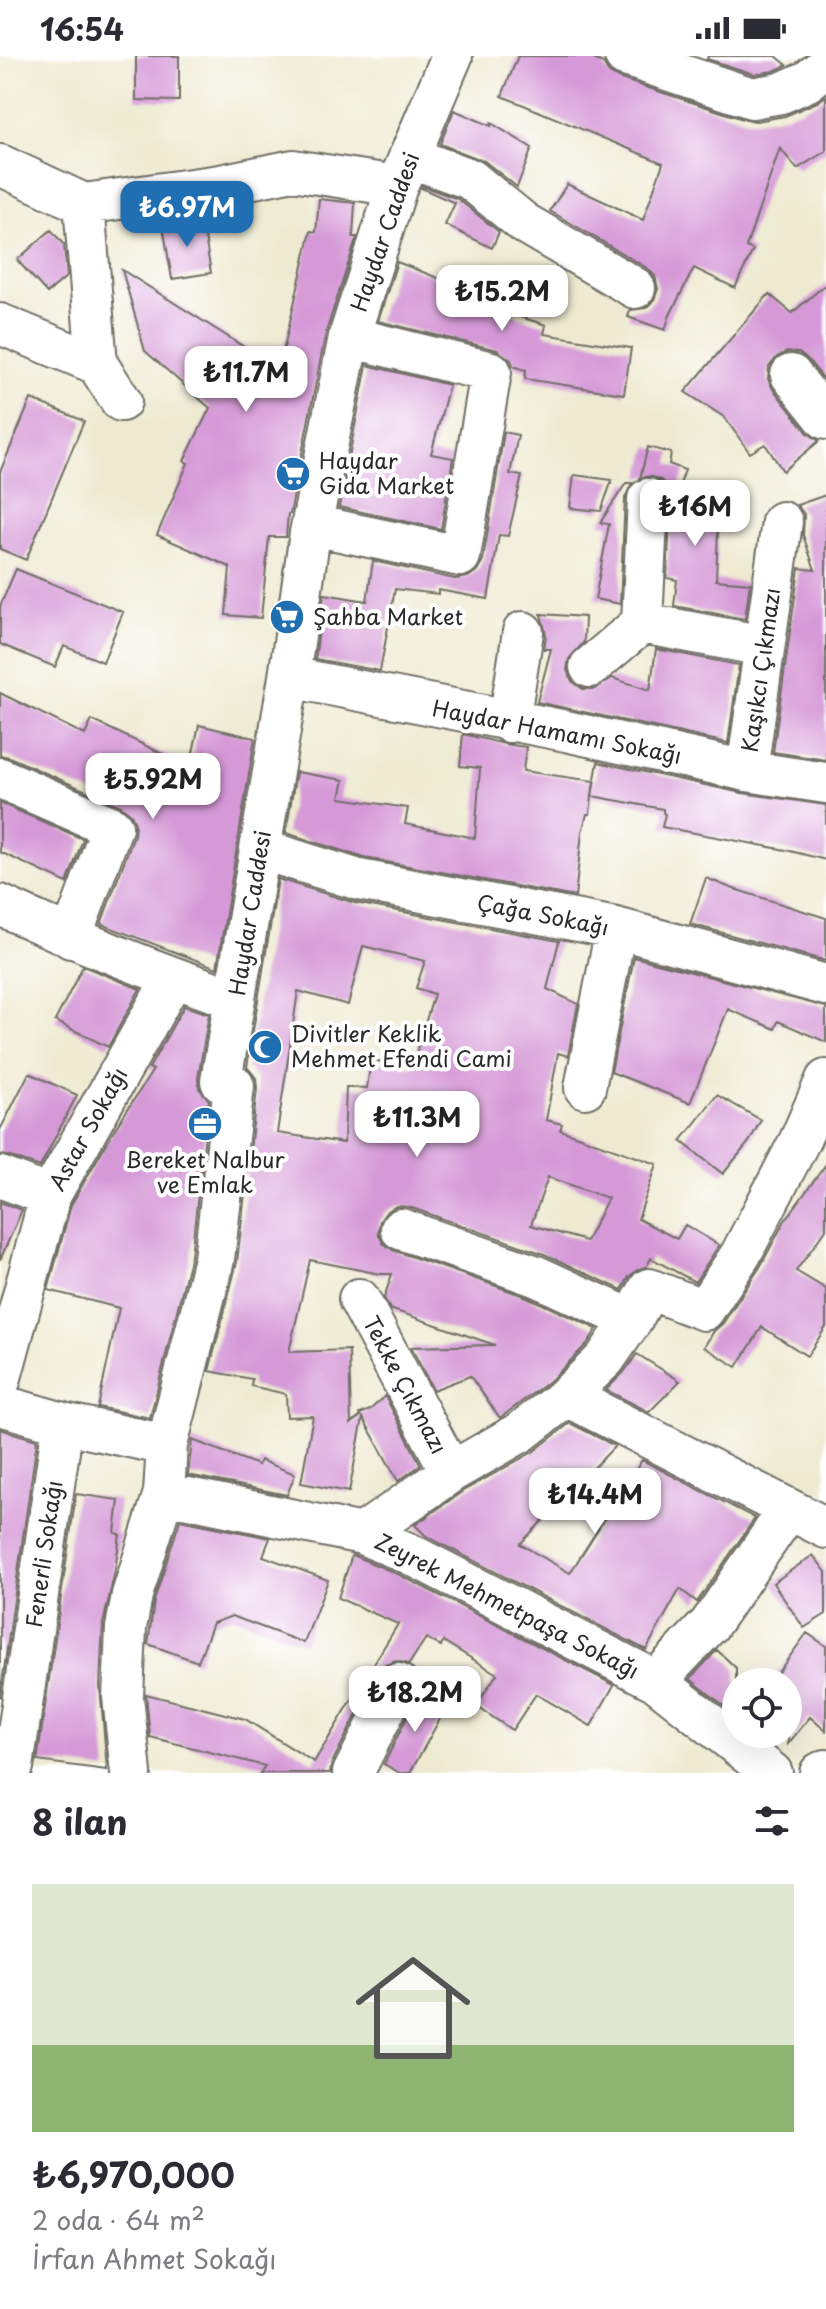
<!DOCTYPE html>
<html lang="tr">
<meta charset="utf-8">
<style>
:root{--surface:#fff;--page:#f7f7f7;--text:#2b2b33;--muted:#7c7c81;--accent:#1f6fb2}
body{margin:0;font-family:"Playpen Sans",sans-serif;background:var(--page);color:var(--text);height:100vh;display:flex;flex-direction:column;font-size:30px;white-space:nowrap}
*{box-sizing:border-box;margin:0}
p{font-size:26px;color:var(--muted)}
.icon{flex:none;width:44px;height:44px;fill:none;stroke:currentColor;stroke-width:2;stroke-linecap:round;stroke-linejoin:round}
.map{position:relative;height:1717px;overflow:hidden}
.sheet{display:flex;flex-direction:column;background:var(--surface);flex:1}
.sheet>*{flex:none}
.fabs{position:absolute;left:722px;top:1612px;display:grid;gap:16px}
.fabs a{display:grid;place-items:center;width:80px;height:80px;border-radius:50%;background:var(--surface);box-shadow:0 8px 32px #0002;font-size:40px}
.price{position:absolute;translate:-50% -68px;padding:0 18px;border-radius:16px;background:#fff;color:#222;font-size:26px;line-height:52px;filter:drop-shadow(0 2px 4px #0008)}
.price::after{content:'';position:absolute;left:50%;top:48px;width:24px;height:18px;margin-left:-12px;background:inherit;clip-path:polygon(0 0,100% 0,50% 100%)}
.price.active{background:var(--accent);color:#fff}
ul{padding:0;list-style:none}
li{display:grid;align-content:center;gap:16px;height:424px;padding:0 32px}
li span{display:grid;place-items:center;height:248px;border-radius:0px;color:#555}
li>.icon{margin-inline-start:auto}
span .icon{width:144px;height:144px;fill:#fffc;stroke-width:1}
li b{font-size:34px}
h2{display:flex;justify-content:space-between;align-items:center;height:96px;padding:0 32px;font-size:34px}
.status{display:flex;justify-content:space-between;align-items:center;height:56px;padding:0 40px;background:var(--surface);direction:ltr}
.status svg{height:22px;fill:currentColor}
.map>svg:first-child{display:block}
</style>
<div class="status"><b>16:54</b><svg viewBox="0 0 49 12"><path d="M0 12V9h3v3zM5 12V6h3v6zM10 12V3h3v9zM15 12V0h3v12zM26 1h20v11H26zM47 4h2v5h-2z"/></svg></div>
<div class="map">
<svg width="826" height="1717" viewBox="0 0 826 1717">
<rect width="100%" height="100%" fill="#fff"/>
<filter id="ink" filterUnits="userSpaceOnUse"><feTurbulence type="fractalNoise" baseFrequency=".0125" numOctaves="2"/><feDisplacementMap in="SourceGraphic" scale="16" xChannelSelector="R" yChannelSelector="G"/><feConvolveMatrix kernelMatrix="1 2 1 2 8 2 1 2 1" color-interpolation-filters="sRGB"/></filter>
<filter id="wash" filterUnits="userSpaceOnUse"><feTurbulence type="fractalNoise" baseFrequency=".006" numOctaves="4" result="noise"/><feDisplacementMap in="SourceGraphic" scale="32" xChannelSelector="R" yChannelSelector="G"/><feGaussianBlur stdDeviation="1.8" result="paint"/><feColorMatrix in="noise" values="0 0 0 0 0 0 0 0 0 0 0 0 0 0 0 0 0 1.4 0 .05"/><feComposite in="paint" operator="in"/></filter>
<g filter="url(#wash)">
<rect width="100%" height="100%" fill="#eeead1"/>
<g id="blocks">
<path fill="#d599d7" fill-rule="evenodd" d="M 136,0 L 179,0 L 179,45 L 136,44 Z
M 518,0 L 587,0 L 603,7 L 608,16 L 618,22 L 746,64 L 756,65 L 785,60 L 817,46 L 826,40 L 826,95 L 797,113 L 780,92 L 746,191 L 753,194 L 735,232 L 694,212 L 670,259 L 665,274 L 628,261 L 630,254 L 646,252 L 654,244 L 658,233 L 655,220 L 647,212 L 550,155 L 567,128 L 643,164 L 663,107 L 502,40 Z
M 708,0 L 776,0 L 787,9 L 774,15 L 754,18 L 707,3 Z
M 454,54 L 491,70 L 491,67 L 532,92 L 517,131 L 484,105 L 440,88 Z
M 422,130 L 458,143 L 499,176 L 492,192 L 445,169 L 455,147 L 421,132 Z
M 319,143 L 355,147 L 353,181 L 357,181 L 326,276 L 290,458 L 288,458 L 286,481 L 269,481 L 261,562 L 226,559 L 230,511 L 157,479 L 188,407 L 184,405 L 210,352 L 145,295 L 122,214 L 279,313 L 311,175 L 316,176 Z
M 202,163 L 211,217 L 172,223 L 163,170 Z
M 51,174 L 64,189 L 67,220 L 47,237 L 17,204 Z
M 397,206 L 474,236 L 470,246 L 489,255 L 493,249 L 515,255 L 514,259 L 546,269 L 544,278 L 631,292 L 624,338 L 525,323 L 526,314 L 513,310 L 511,304 L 497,294 L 378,265 Z
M 826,228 L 826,326 L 809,305 L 799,297 L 787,296 L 777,301 L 769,311 L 768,323 L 773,333 L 808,377 L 819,385 L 783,415 L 765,388 L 750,397 L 724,361 L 685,336 L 769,238 L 792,257 Z
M 367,309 L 449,329 L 431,398 L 453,402 L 441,473 L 339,451 Z
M 31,343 L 84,365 L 26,504 L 0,493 L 0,416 Z
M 504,376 L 518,379 L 510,418 L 522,420 L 508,480 L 499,479 L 488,543 L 438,534 L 438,538 L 395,533 L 380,615 L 315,603 L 324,538 L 367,545 L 373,505 L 455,523 L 468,521 L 478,514 L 483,504 Z
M 648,391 L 671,397 L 669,408 L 685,414 L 675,442 L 719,448 L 716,524 L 750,527 L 745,563 L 674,550 L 677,524 L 667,522 L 671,443 L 669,433 L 661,424 L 650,420 L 640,422 Z
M 574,419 L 612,424 L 601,455 L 570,452 Z
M 626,427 L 632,427 L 625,442 L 620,548 L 595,543 L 609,468 L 600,467 Z
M 826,439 L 826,704 L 773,696 L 799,512 L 815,514 L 803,479 L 804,458 L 797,449 Z
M 16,513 L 123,556 L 103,606 L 64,590 L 55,611 L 0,588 L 0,550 Z
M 541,558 L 585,561 L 584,586 L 569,603 L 567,614 L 572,625 L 583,633 L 595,633 L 612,622 L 650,634 L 656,593 L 739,609 L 728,687 L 537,646 L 551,593 L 544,593 L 546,579 Z
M 0,637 L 85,679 L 92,664 L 190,711 L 199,669 L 255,682 L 217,912 L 101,868 L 134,779 L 135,768 L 131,758 L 121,750 L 9,701 L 0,699 Z
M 463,678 L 505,688 L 526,691 L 523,715 L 594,725 L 592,740 L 598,706 L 742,737 L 826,749 L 826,804 L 786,794 L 662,771 L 665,758 L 663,757 L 663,753 L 592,740 L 590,758 L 587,758 L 582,776 L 575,841 L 365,802 L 286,777 L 296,716 L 344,724 L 340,742 L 408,752 L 405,768 L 475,782 L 480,712 L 460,710 Z
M 0,747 L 83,783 L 67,827 L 0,796 Z
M 706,822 L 731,832 L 826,862 L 826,905 L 690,868 Z
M 278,823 L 355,847 L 559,885 L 547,933 L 578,948 L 568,1000 L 558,997 L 546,1064 L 562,1068 L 560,1074 L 657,1108 L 638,1163 L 677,1183 L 685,1169 L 719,1189 L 695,1226 L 651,1202 L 647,1210 L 637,1214 L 629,1221 L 622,1234 L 544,1198 L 409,1151 L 397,1150 L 387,1155 L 380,1165 L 378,1177 L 383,1187 L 393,1194 L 527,1241 L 597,1273 L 587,1288 L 552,1323 L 500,1362 L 470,1320 L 433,1334 L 411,1291 L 495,1289 L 390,1253 L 384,1242 L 392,1218 L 380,1218 L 310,1204 L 289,1296 L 349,1294 L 351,1368 L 361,1360 L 360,1358 L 370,1354 L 385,1340 L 421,1409 L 398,1425 L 363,1362 L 349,1436 L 301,1427 L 313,1360 L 287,1361 L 286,1338 L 251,1330 L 252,1323 L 209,1315 L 237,1206 L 257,1033 L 256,1022 L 247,1011 ZM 363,890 L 425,905 L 416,932 L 434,938 L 412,1011 L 371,1004 L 367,1032 L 346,1031 L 344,1087 L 277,1077 L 298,935 L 348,949 ZM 548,1121 L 608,1142 L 586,1185 L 531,1169 Z
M 634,901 L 826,951 L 826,986 L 778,965 L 775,973 L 728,953 L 690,1047 L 611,1016 Z
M 83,910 L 140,933 L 108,991 L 55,965 Z
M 184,950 L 209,958 L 198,1022 L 199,1032 L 209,1044 L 191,1199 L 150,1362 L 98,1351 L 119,1252 L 48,1234 L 71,1149 L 111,1079 L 153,1014 L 149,1012 Z
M 29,1017 L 77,1039 L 40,1111 L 8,1100 L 0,1099 L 0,1074 Z
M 717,1039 L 761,1064 L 749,1086 L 723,1118 L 681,1085 Z
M 826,1108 L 826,1173 L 796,1215 L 826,1233 L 826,1271 L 807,1300 L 762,1271 L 737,1311 L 704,1291 L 714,1275 L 723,1267 L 760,1211 L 784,1166 Z
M 0,1146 L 22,1154 L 0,1204 Z
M 637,1298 L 680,1325 L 649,1356 L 606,1334 L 624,1316 Z
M 570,1367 L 615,1390 L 520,1488 L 570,1517 L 642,1404 L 755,1462 L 697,1546 L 680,1533 L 646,1594 L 426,1480 L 415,1469 L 463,1435 L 533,1396 Z
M 0,1373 L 37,1384 L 0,1641 Z
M 192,1384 L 258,1409 L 260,1404 L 295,1418 L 287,1439 L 188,1419 Z
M 76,1438 L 119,1444 L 115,1477 L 120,1478 L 115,1515 L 103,1568 L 100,1629 L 107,1714 L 37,1705 Z
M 180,1464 L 270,1482 L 263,1500 L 328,1524 L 304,1587 L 232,1560 L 213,1567 L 198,1606 L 148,1588 L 154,1545 Z
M 352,1499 L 398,1518 L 614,1629 L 591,1670 L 536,1638 L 512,1674 L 476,1650 L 497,1618 L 443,1585 L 441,1590 L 426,1582 L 409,1608 L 396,1605 L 385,1609 L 378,1617 L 332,1707 L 330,1717 L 260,1717 L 265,1710 L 150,1681 L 146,1638 L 245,1663 L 314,1706 L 398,1568 L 338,1542 Z
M 813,1499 L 826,1516 L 826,1558 L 804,1572 L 773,1527 Z
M 807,1577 L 826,1590 L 826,1675 L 810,1661 L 788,1688 L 788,1626 L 771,1626 Z
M 717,1594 L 736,1612 L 736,1659 L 690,1623 Z
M 419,1637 L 446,1652 L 410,1717 L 400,1717 L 384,1708 Z"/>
</g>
</g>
<g filter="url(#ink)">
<use href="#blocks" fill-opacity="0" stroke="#6f6e65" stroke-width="2"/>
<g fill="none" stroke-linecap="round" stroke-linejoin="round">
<g stroke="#6f6e65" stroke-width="44">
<path id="minor" d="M 625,0 L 752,42 L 781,37 L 808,25 L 826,10
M 409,101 L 470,123 L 524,167 L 635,232
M 0,109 L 84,148 L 220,129 L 293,114 L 397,130
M 84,148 L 97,308
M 0,268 L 97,308 L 121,345
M 791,319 L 826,363
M 312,469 L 460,500 L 491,316 L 349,281
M 642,567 L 764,590
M 590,611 L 642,567 L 648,443
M 289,621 L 566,675 L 747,715 L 826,727
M 509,666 L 523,576
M 747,715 L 782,466
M 0,722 L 112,771 L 71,882
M 260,793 L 359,824 L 616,872 L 826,929
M 0,849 C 77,885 155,916 235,943
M 585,1032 L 616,872
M 0,1121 L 50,1140
M 401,1173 L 536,1220 L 632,1264
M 359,1243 L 451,1416
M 0,1325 L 50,1140 L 173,922
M 567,1340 L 826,1472
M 0,1349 L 63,1367 L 167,1389
M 164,1437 L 362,1478 L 408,1497 L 656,1625 L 772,1717
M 362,1478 L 451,1416 L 521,1376 L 567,1340 L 605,1303 L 632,1264 L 649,1233 L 704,1254 L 741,1198 L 800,1084 L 826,1024
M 656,1625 L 710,1568 L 789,1453
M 0,1709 L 13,1711 L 63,1367
M 131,1717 L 123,1641 L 126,1572 L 132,1539 L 164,1437 L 167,1389 L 214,1203 L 234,1030 L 221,1025 L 289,621 L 310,477 L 349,281 L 397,130 L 452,0
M 353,1717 L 398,1628
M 820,1717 L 826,1714"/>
</g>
<use href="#minor" stroke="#fff" stroke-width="40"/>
</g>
</g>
<defs>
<g id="supermarket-disc" transform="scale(1.8)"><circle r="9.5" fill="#1f6fb2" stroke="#fff"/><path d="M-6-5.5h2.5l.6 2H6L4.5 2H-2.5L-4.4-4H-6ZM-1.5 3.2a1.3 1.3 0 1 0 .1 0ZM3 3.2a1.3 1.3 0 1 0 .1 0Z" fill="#fff"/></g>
<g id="mosque-disc" transform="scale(1.8)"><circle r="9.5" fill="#1f6fb2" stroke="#fff"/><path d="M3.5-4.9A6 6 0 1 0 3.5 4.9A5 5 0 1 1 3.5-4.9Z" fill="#fff"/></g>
<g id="office-disc" transform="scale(1.8)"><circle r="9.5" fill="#1f6fb2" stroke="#fff"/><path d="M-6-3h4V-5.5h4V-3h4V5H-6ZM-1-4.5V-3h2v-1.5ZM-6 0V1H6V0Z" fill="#fff"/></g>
</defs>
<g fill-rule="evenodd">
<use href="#supermarket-disc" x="293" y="418"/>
<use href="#supermarket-disc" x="287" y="561"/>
<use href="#mosque-disc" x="265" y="991"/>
<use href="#office-disc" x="205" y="1068"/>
</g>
<g text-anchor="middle" stroke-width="8" stroke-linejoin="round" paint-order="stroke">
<g font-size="22" fill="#2b2b2b" stroke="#fff">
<text transform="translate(385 176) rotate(-71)" y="8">Haydar Caddesi</text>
<text transform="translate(761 614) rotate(-82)" y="8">Kaşıkcı Çıkmazı</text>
<text transform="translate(557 676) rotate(11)" y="8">Haydar Hamamı Sokağı</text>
<text transform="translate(250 857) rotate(-81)" y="8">Haydar Caddesi</text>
<text transform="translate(543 859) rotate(11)" y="8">Çağa Sokağı</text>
<text transform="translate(88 1073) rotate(-61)" y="8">Astar Sokağı</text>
<text transform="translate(405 1329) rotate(62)" y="8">Tekke Çıkmazı</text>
<text transform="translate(44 1498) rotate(-82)" y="8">Fenerli Sokağı</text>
<text transform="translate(507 1550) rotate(27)" y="8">Zeyrek Mehmetpaşa Sokağı</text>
</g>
<g font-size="22" fill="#2b2b2b" stroke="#fff" text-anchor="start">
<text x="319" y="413">Haydar<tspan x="319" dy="25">Gida Market</tspan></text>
<text x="313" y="569">Şahba Market</text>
<text x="291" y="986">Divitler Keklik<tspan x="291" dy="25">Mehmet Efendi Cami</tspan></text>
<text x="205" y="1112" text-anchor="middle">Bereket Nalbur<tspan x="205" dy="25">ve Emlak</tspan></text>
</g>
</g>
</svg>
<div class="fabs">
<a><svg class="icon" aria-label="locate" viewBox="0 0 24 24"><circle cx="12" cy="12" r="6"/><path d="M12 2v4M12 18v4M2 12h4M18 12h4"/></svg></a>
</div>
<b class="price active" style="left:187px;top:193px">₺6.97M</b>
<b class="price" style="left:502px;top:277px">₺15.2M</b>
<b class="price" style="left:246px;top:358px">₺11.7M</b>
<b class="price" style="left:695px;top:492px">₺16M</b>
<b class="price" style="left:153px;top:765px">₺5.92M</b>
<b class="price" style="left:417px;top:1103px">₺11.3M</b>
<b class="price" style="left:595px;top:1480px">₺14.4M</b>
<b class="price" style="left:415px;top:1678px">₺18.2M</b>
</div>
<section class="sheet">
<h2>8 ilan<svg class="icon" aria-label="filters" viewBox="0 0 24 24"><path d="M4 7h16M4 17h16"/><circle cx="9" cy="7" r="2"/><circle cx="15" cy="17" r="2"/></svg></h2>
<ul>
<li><span style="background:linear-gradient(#dfe7d0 65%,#8fb573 0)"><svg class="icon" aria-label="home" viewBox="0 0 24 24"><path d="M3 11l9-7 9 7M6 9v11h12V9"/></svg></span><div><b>₺6,970,000</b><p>2 oda · 64 m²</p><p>İrfan Ahmet Sokağı</p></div></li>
</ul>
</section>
